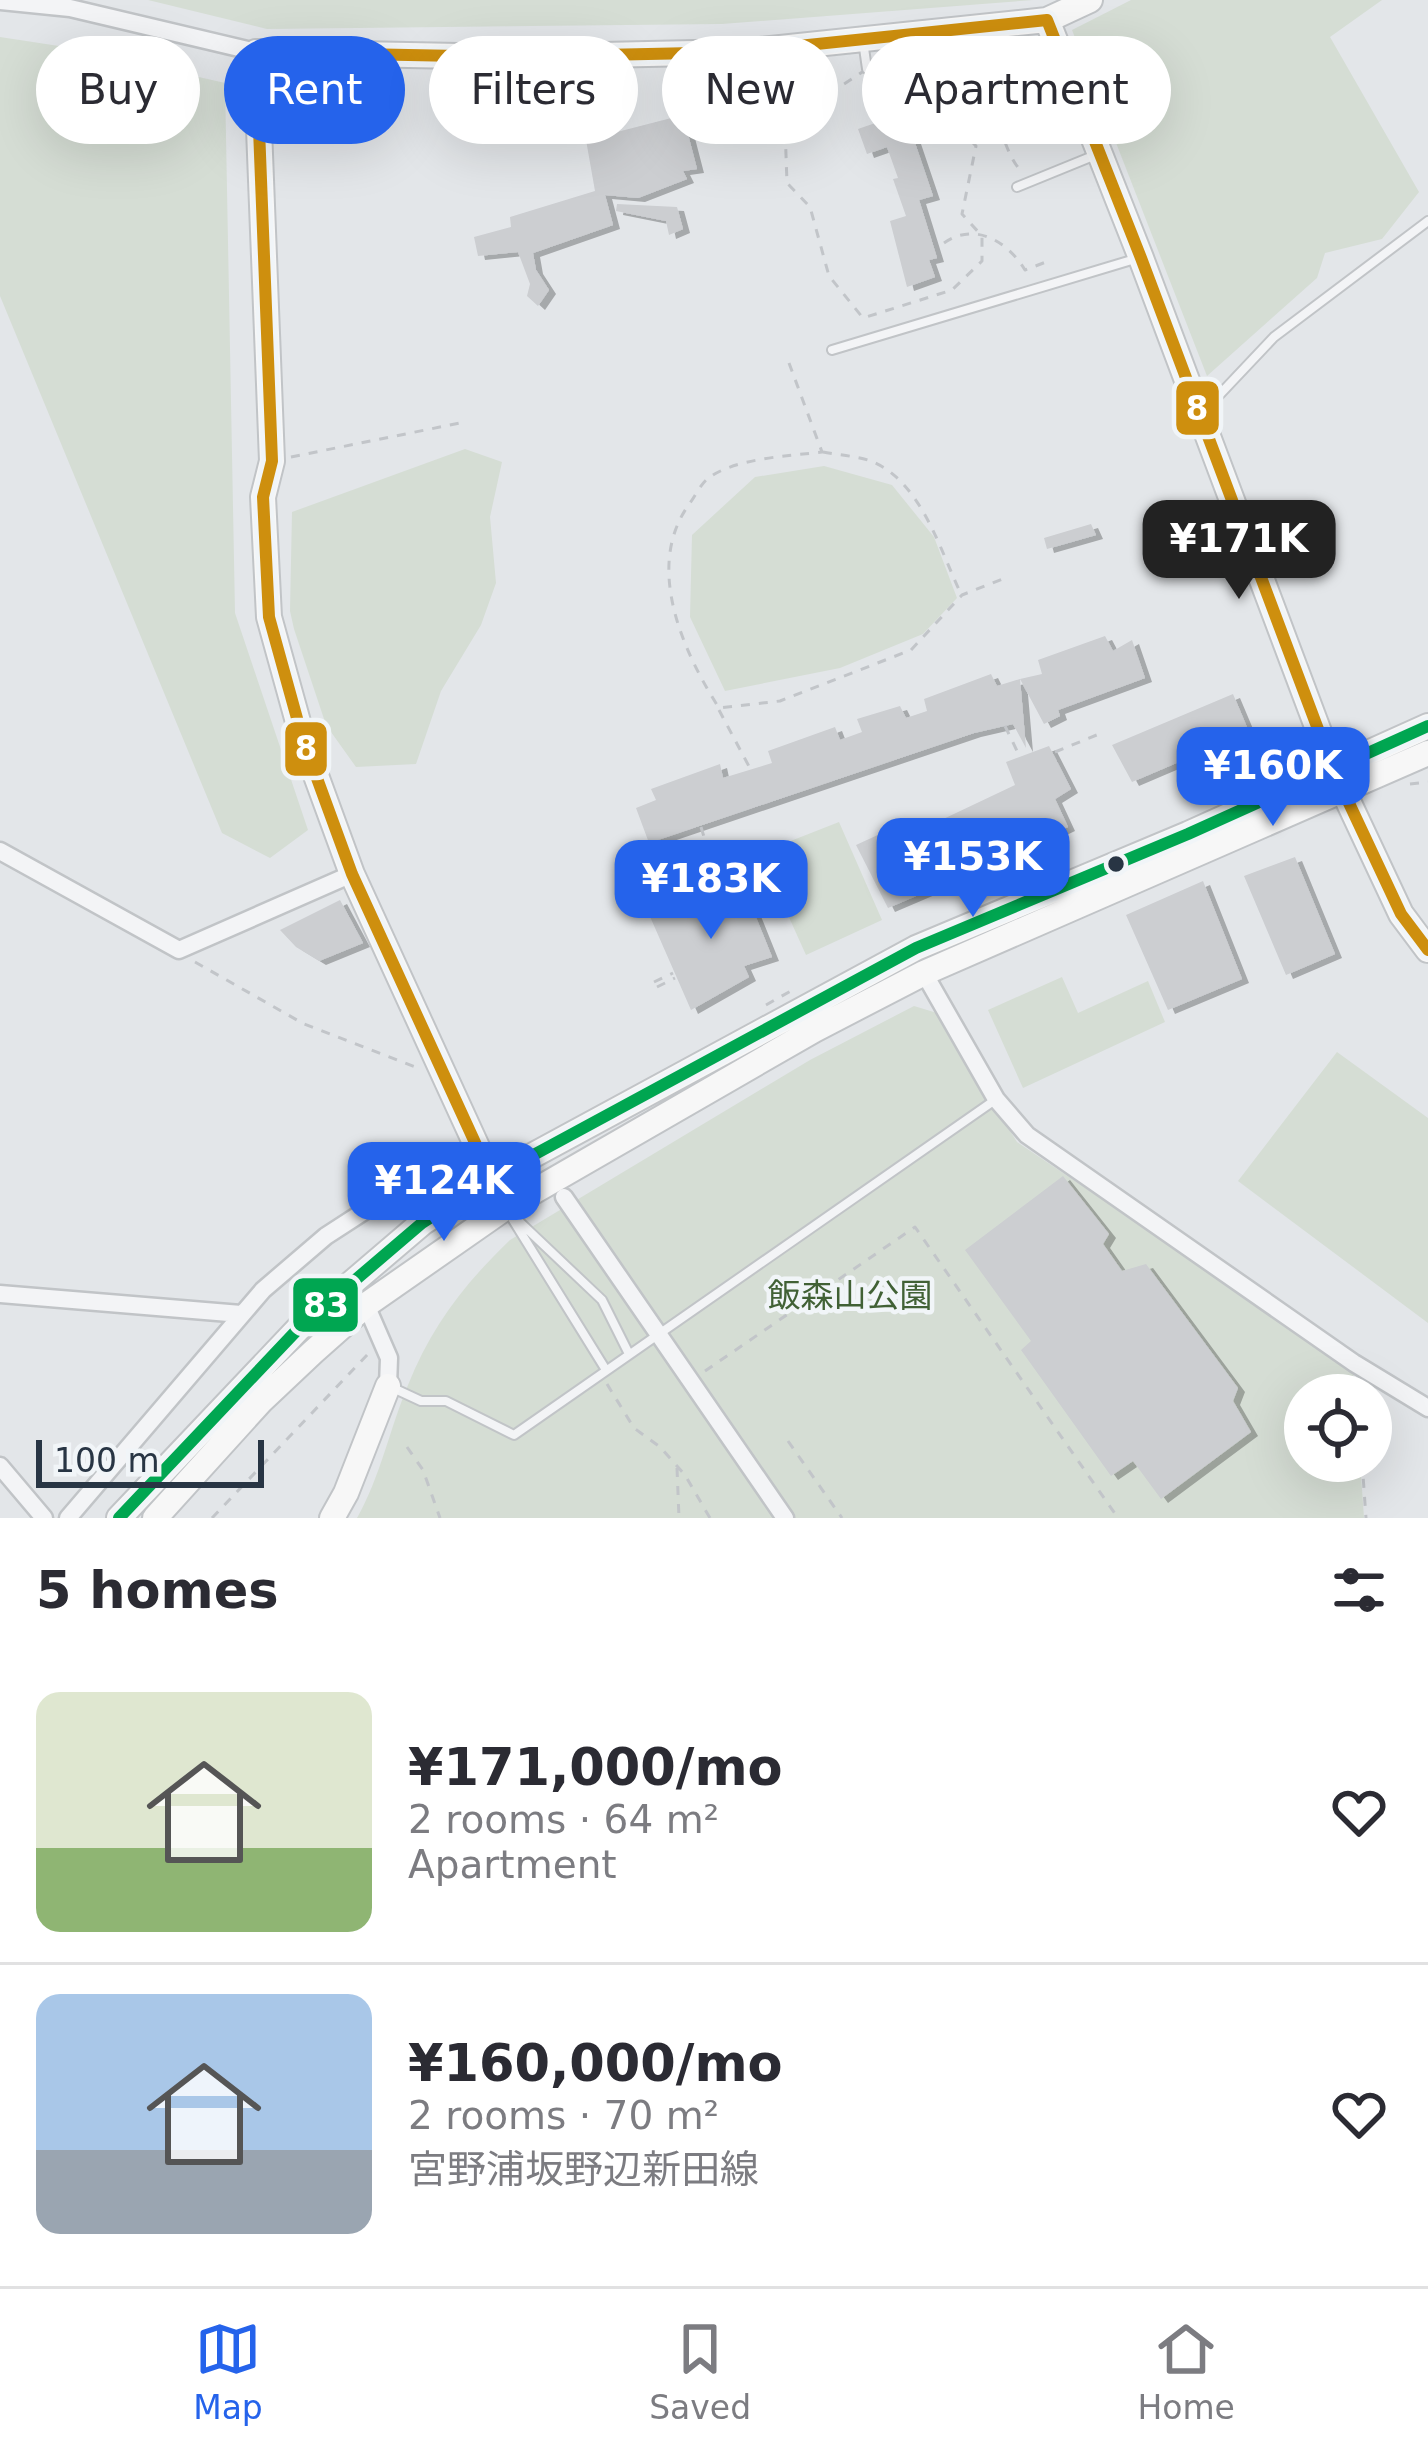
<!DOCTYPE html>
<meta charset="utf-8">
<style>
:root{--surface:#fff;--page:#f2f2f3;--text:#2b2b33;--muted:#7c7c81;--line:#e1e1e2;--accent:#2563eb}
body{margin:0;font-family:"DejaVu Sans","Noto Sans JP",sans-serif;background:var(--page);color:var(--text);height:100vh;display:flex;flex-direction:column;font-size:45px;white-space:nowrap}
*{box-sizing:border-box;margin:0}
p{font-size:39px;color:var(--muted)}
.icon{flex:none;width:66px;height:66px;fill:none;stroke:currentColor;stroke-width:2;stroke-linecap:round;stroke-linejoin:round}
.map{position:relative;height:1518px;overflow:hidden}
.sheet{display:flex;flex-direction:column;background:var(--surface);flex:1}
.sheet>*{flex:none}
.guide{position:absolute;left:36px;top:36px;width:1356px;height:108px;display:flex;gap:24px}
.buttons{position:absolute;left:1284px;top:1374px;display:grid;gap:24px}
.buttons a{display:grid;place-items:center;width:108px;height:108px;border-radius:50%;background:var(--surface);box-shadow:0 12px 48px #0002;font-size:60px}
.scale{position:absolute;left:36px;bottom:30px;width:228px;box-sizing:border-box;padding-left:12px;border:6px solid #283544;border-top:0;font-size:33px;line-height:42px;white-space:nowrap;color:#283544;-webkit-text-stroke:9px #f1f5f8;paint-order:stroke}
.price{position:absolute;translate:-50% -102px;padding:0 27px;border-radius:24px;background:var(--accent);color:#fff;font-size:39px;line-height:78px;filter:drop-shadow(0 3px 6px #0008)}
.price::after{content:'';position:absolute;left:50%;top:72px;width:36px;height:27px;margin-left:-18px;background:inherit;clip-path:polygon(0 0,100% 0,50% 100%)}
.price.current{background:#222;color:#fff}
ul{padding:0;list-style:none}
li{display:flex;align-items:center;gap:36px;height:300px;padding:0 36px}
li+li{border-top:3px solid var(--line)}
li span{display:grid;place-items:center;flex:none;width:336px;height:240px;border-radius:24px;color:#555}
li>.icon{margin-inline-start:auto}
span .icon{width:144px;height:144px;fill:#fffc;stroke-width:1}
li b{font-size:51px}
h2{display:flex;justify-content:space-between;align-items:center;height:144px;padding:0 36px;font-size:51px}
.pill{padding:0 42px;border-radius:54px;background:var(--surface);box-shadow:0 12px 48px #0002;font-size:42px;line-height:108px}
.pill.current{background:var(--accent);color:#fff}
.tabs{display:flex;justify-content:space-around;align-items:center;height:168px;border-top:3px solid var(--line);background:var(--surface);font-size:33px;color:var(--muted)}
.tabs a{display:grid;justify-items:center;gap:6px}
.tabs .current{color:var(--accent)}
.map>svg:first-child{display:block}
</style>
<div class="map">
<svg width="1428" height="1518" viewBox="0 0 1428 1518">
<defs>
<filter id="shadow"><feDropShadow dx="7" dy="4" stdDeviation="0" flood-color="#0004"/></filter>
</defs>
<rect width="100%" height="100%" fill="#e3e6e9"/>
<path fill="#d5ddd4" d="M 148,0 L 1033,0 L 722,24 L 267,29 Z
M 1131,0 L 1382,0 L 1330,37 L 1419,192 L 1382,239 L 1325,253 L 1317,278 L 1207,376 L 1072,30 Z
M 0,37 L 72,48 L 225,83 L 235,613 L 308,830 L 270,858 L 222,833 L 0,296 Z
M 465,449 L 502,462 L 490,517 L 496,583 L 481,625 L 441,691 L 416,764 L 356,767 L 326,725 L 294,629 L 290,611 L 292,512 Z
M 824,466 L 892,485 L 934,537 L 957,598 L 923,634 L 840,668 L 725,691 L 690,617 L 692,535 L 755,477 Z
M 839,822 L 882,920 L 806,955 L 760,853 Z
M 1062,977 L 1078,1013 L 1148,981 L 1165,1022 L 1023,1088 L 988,1010 Z
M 914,1006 L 937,1013 L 1017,1142 L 1353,1368 L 1355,1395 L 1305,1395 L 1305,1461 L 1360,1461 L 1364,1518 L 357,1518 C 380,1478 390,1428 408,1385 C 431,1327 465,1283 510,1240 L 810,1060 Z
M 1337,1052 L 1428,1118 L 1428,1323 L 1238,1181 Z"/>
<path fill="#ccced1" filter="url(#shadow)" d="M 933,73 L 951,128 L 914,140 L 933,196 L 919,200 L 937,258 L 929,260 L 935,277 L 907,287 L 890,221 L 906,216 L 893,179 L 898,178 L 887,147 L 867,154 L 858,129 L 913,110 L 904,83 Z
M 683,115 L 697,169 L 683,171 L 687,179 L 638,198 L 605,195 L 613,225 L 533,253 L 536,270 L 549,290 L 538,306 L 527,296 L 530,284 L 518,252 L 478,256 L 474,237 L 511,227 L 510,217 L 595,191 L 586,140 Z
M 617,204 L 677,207 L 683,229 L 669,235 L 666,221 L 616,211 Z
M 1091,524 L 1096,535 L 1047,549 L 1044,538 Z
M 1105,636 L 1113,651 L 1132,640 L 1145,678 L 1058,710 L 1060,716 L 1044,724 L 1020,679 L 1042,674 L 1038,660 Z
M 991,674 L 997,686 L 1020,679 L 1026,748 L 1013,724 L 974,733 L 649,843 L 636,808 L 656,800 L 651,789 L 720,764 L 723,778 L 772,763 L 768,751 L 835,727 L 840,740 L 862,732 L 857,719 L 900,706 L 906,718 L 927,711 L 924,699 Z
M 1233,694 L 1249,732 L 1132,782 L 1112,745 Z
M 1049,746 L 1071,789 L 1055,799 L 1068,827 L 1010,855 L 995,825 L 970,836 L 984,867 L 888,908 L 856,845 L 893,828 L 899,840 L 1015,785 L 1006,762 Z
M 1295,857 L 1335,954 L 1286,975 L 1244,876 Z
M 1203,881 L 1242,979 L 1168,1010 L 1126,915 Z
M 743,885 L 772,957 L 744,966 L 749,977 L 691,1010 L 648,912 Z
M 340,900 L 363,943 L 319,961 L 296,947 L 280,930 Z
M 1063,1176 L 1109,1234 L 1103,1244 L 1122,1271 L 1146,1264 L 1238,1388 L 1233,1401 L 1251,1432 L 1161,1499 L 1133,1461 L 1111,1476 L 1021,1350 L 1031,1341 L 965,1250 Z"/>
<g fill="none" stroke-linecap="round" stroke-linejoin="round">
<g stroke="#c1c4c7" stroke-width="12">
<path id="lane" d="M 863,41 L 867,69
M 1017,187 L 1098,154
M 832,350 L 1135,259
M 1206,409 L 1274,337 L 1428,221
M 507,1210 L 602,1300 L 629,1354
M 513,1220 L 606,1370
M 393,1388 L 421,1401 L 446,1401 L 514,1435 L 995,1100"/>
</g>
<g stroke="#c1c4c7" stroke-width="21">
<path id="street" d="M 0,1 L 70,8 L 256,52
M 0,851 L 179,950 L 352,874
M 924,973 L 996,1099 L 1027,1135 L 1354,1363 L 1428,1408
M 564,1197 L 785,1518
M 0,1294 L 241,1314
M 366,1305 L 389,1358 L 388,1386
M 0,1466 L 44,1518
M 68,1518 L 263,1290 L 326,1236 L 397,1190"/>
</g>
<g stroke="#c1c4c7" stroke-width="28">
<path id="secondary" d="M 1047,20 L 1090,0
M 505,1208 L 352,874 L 303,740 L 269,617 L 263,497 L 272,461 L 256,52 L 510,57 L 740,52 L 1047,20 L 1141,258 L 1333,769 L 1401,914 L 1428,950
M 119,1518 L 299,1328 L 422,1223 L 491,1178 L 916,948 L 1188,834 L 1428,726
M 155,1518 L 261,1401 L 313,1352 L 366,1305 L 505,1208 L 814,1030 L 924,973 L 1428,753
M 332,1518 L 346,1493 L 388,1386"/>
</g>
<path stroke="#c2c5c9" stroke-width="3" stroke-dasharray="9 9" stroke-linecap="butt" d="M 948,58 L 978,95 L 957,117 L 956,125 L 976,146 L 962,214 L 982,236 L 982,261 L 952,290 L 863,318 L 829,276 L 810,207 L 787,183 L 784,99 L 789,90 L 805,85 L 841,86 L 867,69 Z
M 980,96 C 1002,116 1001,147 1020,170
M 944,243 C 975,221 1008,242 1025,270 L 1046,262
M 789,363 L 822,452 C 789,456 732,458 706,480 C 700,486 695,496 690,503 C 644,565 682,650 719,708 L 780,701 L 911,650 L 962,595 L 1005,578
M 823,452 C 838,455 857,456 871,461 C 921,481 940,550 961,594
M 291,457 L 460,423
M 719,710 L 752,772
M 1005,726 L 1019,755
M 1055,752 L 1104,732
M 1410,784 L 1428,782
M 701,827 L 720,889
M 195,962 L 304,1024 L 418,1068
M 654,982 L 673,973
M 657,987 L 675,978
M 766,1005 L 796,988
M 705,1371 L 915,1227 L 1118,1518
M 607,1384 L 634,1428 L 660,1447 L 685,1475 L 710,1518
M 788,1441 L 842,1518
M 407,1447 L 423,1470 L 440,1518
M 1362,1461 L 1366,1518
M 677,1468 L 679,1518
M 212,1518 L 368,1354"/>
<use href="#lane" stroke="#f3f4f6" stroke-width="8"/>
<use href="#street" stroke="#f3f4f6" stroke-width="16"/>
<use href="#secondary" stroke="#f7f7f7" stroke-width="24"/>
<g stroke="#f1f5f8" stroke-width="21">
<path id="bus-1" d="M 119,1518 L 299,1328 L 422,1223 L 491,1178 L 916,948 L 1188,834 L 1428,726"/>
</g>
<g stroke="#f1f5f8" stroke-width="21">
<path id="bus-2" d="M 505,1208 L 352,874 L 303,740 L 269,617 L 263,497 L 272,461 L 256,52 L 510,57 L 740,52 L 1047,20 L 1141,258 L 1333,769 L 1401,914 L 1428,950"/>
</g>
<use href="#bus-1" stroke="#00a651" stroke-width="12"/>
<use href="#bus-2" stroke="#ce8f0e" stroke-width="12"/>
</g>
<circle fill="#283544" stroke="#f1f5f8" stroke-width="4.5" cx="1116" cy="864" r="10"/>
<g text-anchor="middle" stroke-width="9" stroke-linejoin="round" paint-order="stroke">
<g font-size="33" fill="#416135" stroke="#f1f5f8">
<text x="850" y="1307">飯森山公園</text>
</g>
</g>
<g stroke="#f1f5f8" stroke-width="4.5">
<rect x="1174" y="379" width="47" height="58" rx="12" fill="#ce8f0e"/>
<rect x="283" y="720" width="46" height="58" rx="12" fill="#ce8f0e"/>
<rect x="291" y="1276" width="69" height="58" rx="12" fill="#00a651"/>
</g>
<g font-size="33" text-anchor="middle" font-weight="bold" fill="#fff">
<text x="1197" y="420">8</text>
<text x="306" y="760">8</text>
<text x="326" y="1317">83</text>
</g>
</svg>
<div class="buttons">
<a><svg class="icon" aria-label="locate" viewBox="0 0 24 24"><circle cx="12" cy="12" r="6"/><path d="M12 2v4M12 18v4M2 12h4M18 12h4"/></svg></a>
</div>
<div class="scale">100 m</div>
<b class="price current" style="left:1239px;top:602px">¥171K</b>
<b class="price" style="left:1273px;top:829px">¥160K</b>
<b class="price" style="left:973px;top:920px">¥153K</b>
<b class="price" style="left:711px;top:942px">¥183K</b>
<b class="price" style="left:444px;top:1244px">¥124K</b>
<div class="guide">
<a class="pill">Buy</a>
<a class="pill current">Rent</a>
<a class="pill">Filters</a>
<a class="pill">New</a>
<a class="pill">Apartment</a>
</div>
</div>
<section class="sheet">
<h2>5 homes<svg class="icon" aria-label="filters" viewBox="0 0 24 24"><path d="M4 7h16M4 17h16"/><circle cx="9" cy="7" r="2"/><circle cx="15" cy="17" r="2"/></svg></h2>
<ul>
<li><span style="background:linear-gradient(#dfe7d0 65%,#8fb573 0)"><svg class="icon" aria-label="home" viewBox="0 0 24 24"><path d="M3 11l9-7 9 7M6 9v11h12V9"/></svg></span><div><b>¥171,000/mo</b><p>2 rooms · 64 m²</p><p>Apartment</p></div><svg class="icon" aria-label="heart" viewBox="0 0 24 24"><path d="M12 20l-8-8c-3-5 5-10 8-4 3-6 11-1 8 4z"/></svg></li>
<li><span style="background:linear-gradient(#a9c7e8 65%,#9aa5b1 0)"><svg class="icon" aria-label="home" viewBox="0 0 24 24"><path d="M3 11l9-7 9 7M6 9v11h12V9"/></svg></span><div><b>¥160,000/mo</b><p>2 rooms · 70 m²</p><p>宮野浦坂野辺新田線</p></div><svg class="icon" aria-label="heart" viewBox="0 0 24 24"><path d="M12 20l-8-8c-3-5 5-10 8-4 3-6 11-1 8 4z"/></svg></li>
</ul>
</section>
<nav class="tabs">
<a class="current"><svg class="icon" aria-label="map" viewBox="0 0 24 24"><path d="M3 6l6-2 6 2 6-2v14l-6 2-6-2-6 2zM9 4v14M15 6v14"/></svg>Map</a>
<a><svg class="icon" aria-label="saved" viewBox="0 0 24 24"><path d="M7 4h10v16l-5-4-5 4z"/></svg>Saved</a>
<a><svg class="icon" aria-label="home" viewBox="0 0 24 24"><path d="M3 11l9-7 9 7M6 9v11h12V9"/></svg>Home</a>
</nav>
